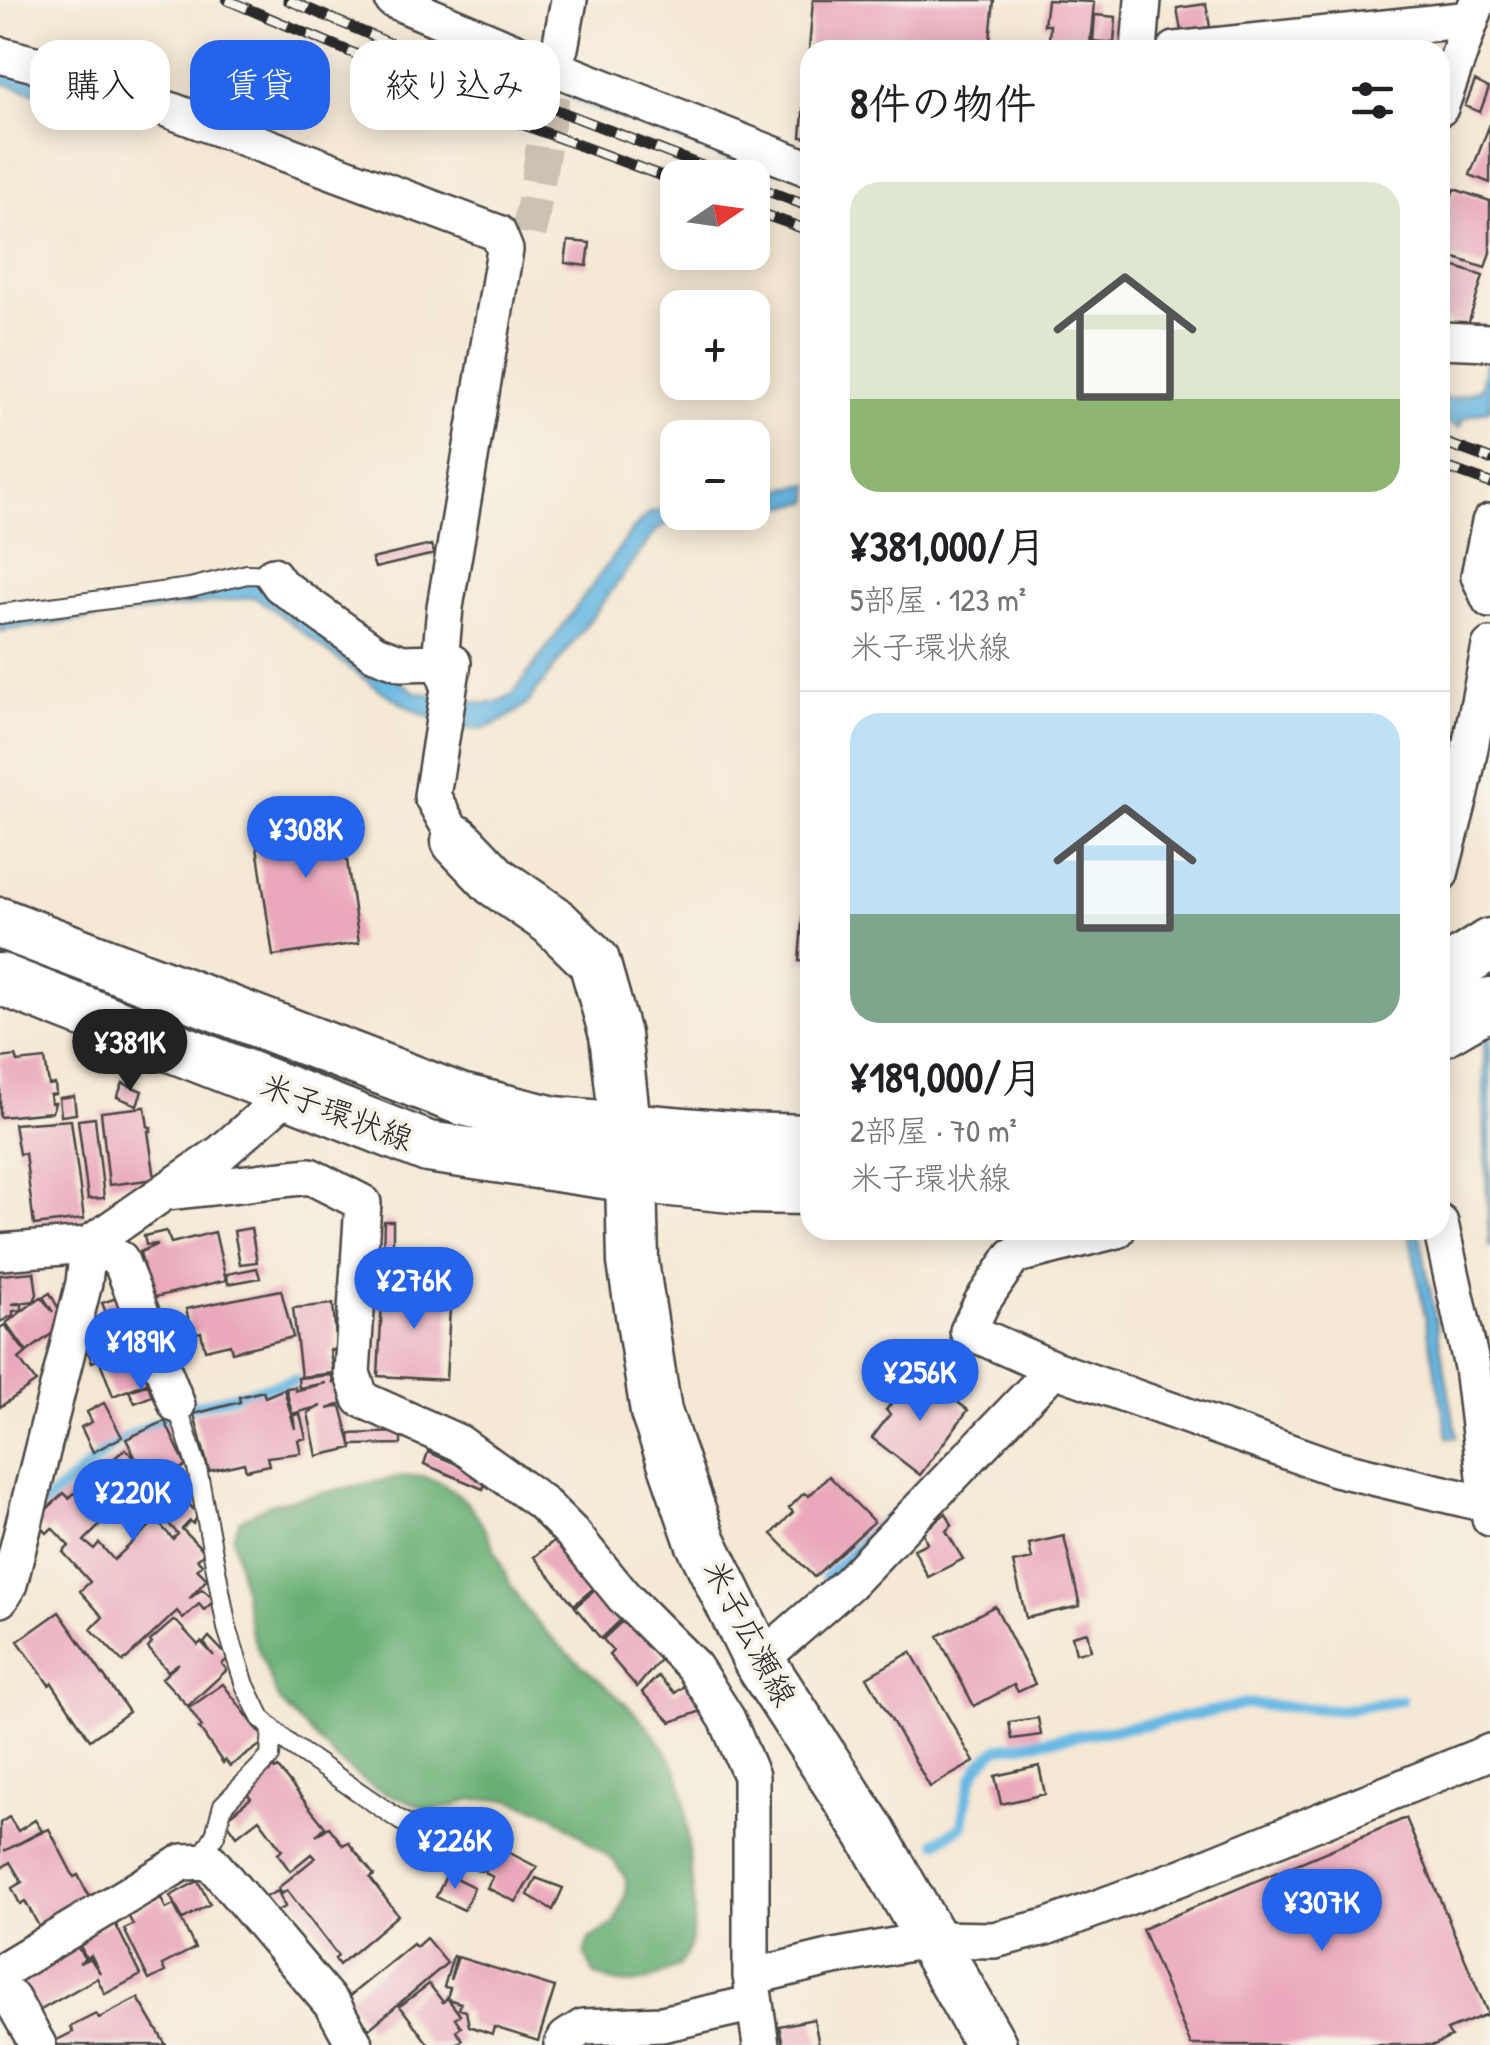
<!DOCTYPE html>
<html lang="ja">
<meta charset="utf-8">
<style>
:root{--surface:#fff;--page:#f6f6f6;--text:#202124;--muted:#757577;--line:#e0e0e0;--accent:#2563eb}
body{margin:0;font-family:"Patrick Hand","Klee One",sans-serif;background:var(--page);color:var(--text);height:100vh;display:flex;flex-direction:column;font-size:38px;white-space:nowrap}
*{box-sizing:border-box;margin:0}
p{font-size:32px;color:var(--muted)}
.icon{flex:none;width:55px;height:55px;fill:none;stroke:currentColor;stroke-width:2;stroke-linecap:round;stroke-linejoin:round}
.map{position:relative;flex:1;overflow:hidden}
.details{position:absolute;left:800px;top:40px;width:650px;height:1200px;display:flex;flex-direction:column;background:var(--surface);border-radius:30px;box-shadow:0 5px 25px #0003}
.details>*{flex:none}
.guide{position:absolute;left:30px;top:40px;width:620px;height:90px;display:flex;gap:20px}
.needle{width:65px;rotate:77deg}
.tools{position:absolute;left:660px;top:160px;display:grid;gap:20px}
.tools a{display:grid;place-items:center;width:110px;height:110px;border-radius:20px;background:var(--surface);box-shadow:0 5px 25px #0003;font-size:50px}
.price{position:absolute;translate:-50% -85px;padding:0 22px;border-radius:35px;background:var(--accent);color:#fff;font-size:32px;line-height:65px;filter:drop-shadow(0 2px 5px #0008)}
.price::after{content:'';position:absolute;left:50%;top:60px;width:30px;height:22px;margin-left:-15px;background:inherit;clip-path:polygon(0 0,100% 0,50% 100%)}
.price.selected{background:#222;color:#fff}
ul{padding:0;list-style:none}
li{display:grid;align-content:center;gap:20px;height:530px;padding:0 50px}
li+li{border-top:2px solid var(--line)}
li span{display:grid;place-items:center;height:310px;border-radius:30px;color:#555}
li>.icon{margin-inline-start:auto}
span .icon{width:180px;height:180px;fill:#fffc;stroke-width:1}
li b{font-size:42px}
h2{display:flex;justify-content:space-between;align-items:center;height:120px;padding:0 50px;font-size:42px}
.chip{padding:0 35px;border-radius:30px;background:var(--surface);box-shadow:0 5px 25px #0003;font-size:35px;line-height:90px}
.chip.selected{background:var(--accent);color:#fff}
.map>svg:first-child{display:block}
</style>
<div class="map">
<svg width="1490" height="2045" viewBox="0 0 1490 2045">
<rect width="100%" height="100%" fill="#f7f3e8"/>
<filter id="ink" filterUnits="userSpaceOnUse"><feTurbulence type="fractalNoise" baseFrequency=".01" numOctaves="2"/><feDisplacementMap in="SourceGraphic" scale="20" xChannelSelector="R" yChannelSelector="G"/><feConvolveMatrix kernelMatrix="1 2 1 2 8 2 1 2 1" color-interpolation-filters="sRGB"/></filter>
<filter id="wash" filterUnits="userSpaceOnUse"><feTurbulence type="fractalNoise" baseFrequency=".0048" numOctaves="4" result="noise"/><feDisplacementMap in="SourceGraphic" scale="40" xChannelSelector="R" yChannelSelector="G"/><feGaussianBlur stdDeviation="2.25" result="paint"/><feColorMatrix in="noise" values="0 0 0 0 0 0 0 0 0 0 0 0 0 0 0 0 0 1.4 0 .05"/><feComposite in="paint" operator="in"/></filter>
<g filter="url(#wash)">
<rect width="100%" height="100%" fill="#f5e8d4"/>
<path fill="#68af75" stroke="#4a6d50" stroke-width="2.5" d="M 422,1476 C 491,1495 489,1561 526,1609 C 571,1668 645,1702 677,1771 C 688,1796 686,1827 689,1854 C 692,1883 702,1943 679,1965 C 674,1969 664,1972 658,1976 C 635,1988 617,1985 594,1974 L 585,1954 L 589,1939 L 615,1924 L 626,1894 L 626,1879 L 614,1861 L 550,1813 L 507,1799 L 468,1800 L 452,1807 L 429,1810 L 374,1788 L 339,1762 L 279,1701 L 251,1632 L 233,1536 L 240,1520 L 271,1504 L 399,1477 Z"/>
<path fill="#68b8e3" stroke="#4a7287" stroke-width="2.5" d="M 0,65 L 78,84 L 105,66 L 140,78 C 131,94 111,106 93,110 L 0,82 Z
M 1490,342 L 1490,409 L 1463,418 L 1459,427 L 1440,419 L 1440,399 L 1454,398 L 1481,389 Z
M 810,484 L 810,502 L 753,511 L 753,494 Z
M 677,506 L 678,512 L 744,513 L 665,525 L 656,531 L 527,704 C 514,714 489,731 472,729 C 396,720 318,638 255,597 L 0,631 L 0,622 L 197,597 L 198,592 L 247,581 L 267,586 L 415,692 L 485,704 L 500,701 L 514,693 L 633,529 L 649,513 Z
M 1490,916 L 1490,1248 C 1483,1137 1481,1027 1490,916 Z
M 1409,1230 L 1419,1230 L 1457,1437 L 1448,1438 Z"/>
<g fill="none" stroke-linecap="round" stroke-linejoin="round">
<path stroke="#68b8e3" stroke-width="11" d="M 577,97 L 764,169
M 193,1406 L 295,1380
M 44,1504 L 115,1443 L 172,1415
M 826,1577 L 887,1519
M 937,1842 L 962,1826 C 969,1792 967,1768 999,1748 L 1154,1723 L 1247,1704 L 1340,1710 L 1401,1700"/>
</g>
<g id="blocks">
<path fill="#eaa8bc" d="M 813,0 L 994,0 L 989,50 L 809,50 Z
M 1047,0 L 1094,2 L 1090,45 L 1049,40 L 1050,25 L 1044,25 Z
M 1206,4 L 1210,27 L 1181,31 L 1177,8 Z
M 1095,15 L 1116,17 L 1114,43 L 1093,41 Z
M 807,65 L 810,65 L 810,138 L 801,137 Z
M 1475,81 L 1489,88 L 1480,112 L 1465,106 Z
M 1490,124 L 1490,183 L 1470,175 Z
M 1454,189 L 1490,201 L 1490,252 L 1485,268 L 1440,253 L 1440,204 L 1448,206 Z
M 568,241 L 590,243 L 587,266 L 565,263 Z
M 1444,263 L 1483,276 L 1467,328 L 1440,319 L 1440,275 Z
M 431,545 L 434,554 L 375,568 L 372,559 Z
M 339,806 L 359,943 L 273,956 L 253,819 Z
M 807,860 L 810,860 L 810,962 L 799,961 Z
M 16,1056 L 18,1062 L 45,1059 L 49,1085 L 55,1084 L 56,1094 L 50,1095 L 51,1103 L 55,1103 L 52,1112 L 0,1117 L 0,1058 Z
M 123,1083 L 142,1091 L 137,1105 L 117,1097 Z
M 74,1096 L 76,1114 L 61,1116 L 59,1098 Z
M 145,1107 L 148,1127 L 151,1127 L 151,1131 L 148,1131 L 155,1179 L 109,1185 L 101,1112 Z
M 95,1118 L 104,1198 L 88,1199 L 78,1120 Z
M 71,1120 L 84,1219 L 34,1225 L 25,1153 L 19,1154 L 14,1124 Z
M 384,1221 L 393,1221 L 393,1255 L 383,1255 Z
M 251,1228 L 257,1262 L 240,1264 L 234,1231 Z
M 166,1231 L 171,1243 L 215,1232 L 226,1280 L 151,1298 L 140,1252 L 158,1244 L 146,1245 L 144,1236 Z
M 257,1268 L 260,1278 L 228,1284 L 227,1274 Z
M 34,1272 L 37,1294 L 34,1301 L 12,1304 L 22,1304 L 22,1310 L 13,1311 L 13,1315 L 0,1322 L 0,1275 Z
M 383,1285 L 451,1289 L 446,1380 L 378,1376 Z
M 281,1290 L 293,1337 L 232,1352 L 230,1344 L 205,1350 L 201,1332 L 192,1334 L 186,1309 Z
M 50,1293 L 62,1315 L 57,1319 L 62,1326 L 27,1352 L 6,1323 L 41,1297 L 53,1312 L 43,1297 Z
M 119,1297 L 152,1381 L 113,1396 L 99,1359 L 92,1362 L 84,1341 L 96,1336 L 91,1321 L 107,1315 L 102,1303 Z
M 333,1304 L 337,1350 L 330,1350 L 333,1373 L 301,1377 L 293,1308 Z
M 5,1325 L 26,1353 L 19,1359 L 36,1382 L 0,1407 L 0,1328 Z
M 921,1374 L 968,1410 L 920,1475 L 872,1438 L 890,1414 L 886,1410 L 899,1393 L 904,1398 Z
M 332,1375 L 333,1383 L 339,1381 L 342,1404 L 327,1409 L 341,1406 L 352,1448 L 317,1456 L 308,1413 L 321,1406 L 292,1414 L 286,1388 L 295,1387 L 295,1391 L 326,1383 L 299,1388 L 298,1378 Z
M 148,1384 L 152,1396 L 135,1403 L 129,1391 Z
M 284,1389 L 295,1429 L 293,1415 L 300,1414 L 306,1438 L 298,1440 L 301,1453 L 267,1457 L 269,1465 L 246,1470 L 244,1463 L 209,1471 L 194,1414 L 240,1402 L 239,1397 L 263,1391 L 265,1397 Z
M 104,1403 L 122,1437 L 93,1452 L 81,1427 L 92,1422 L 87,1412 Z
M 165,1421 L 186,1466 L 142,1487 L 156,1482 L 112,1523 L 107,1518 L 84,1541 L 94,1549 L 99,1543 L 114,1560 L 156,1520 L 173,1539 L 178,1534 L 147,1500 L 170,1481 L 198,1515 L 193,1524 L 190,1521 L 182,1529 L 205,1552 L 197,1559 L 202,1564 L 197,1569 L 207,1579 L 189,1599 L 202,1589 L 215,1600 L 204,1610 L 199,1604 L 183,1619 L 177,1611 L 123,1662 L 91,1629 L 103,1617 L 80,1591 L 90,1582 L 63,1552 L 69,1546 L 52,1528 L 47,1533 L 35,1520 L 64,1493 L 69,1498 L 125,1449 L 136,1459 L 126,1439 Z
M 401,1432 L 401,1444 L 351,1445 L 350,1434 Z
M 428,1452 L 488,1477 L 483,1489 L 424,1464 Z
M 829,1476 L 874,1522 L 814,1577 L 772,1534 L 793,1512 L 789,1508 L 804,1493 L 809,1496 Z
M 946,1513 L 952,1525 L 946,1531 L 963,1559 L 928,1577 L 914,1549 L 927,1543 L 923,1532 Z
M 561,1535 L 601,1582 L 574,1605 L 534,1557 Z
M 1064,1536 L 1080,1606 L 1026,1618 L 1013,1563 L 1032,1559 L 1029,1544 Z
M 602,1584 L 628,1613 L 601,1639 L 575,1607 Z
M 995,1606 L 1035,1684 L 1018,1692 L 1014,1685 L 974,1706 L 938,1636 Z
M 59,1612 L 129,1712 L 90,1740 L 52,1683 L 49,1685 L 18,1641 Z
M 629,1615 L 663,1656 L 637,1687 L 609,1655 L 613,1651 L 603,1639 Z
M 173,1621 L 177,1622 L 198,1645 L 201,1642 L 214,1656 L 204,1643 L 209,1637 L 229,1658 L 222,1664 L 227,1670 L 188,1706 L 162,1678 L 179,1663 L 168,1671 L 148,1648 L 152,1643 L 150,1641 Z
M 1087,1632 L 1091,1650 L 1076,1653 L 1072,1636 Z
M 911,1652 L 974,1762 L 930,1787 L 867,1677 Z
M 658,1676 L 675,1693 L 685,1685 L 707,1709 L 671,1722 L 642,1692 Z
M 223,1684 L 266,1741 L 230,1766 L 225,1760 L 223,1763 L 199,1728 L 202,1727 L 189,1708 Z
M 1038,1718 L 1041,1735 L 1012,1739 L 1009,1722 Z
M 1039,1766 L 1045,1794 L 1001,1804 L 995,1776 Z
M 271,1767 L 275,1770 L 278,1768 L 325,1827 L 316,1836 L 329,1827 L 343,1845 L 348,1842 L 374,1875 L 370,1878 L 398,1915 L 339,1965 L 335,1959 L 338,1956 L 287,1890 L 282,1894 L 278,1888 L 315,1858 L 311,1854 L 290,1871 L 278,1854 L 282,1850 L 259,1819 L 237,1836 L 225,1819 L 251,1798 L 246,1792 Z
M 9,1817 L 18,1831 L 35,1820 L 42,1831 L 4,1851 L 49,1829 L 74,1877 L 78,1875 L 90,1899 L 40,1928 L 25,1901 L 20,1904 L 12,1888 L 22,1882 L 10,1862 L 0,1869 L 0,1823 Z
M 1406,1818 L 1488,2014 L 1447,2030 L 1451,2037 L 1434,2045 L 1191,2045 L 1142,1929 Z
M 506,1851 L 537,1867 L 516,1902 L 487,1888 L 493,1877 L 485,1873 L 494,1856 L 501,1859 Z
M 447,1874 L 474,1887 L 464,1910 L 436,1897 Z
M 536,1878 L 563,1888 L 553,1910 L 528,1895 Z
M 198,1881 L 210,1904 L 183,1919 L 170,1896 Z
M 278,1891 L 285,1907 L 270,1914 L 263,1898 Z
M 161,1898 L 166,1909 L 174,1905 L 195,1948 L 162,1965 L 165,1972 L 149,1980 L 124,1929 L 133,1925 L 128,1915 Z
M 114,1921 L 141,1975 L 105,1994 L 97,1978 L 37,2012 L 17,1976 L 74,1942 L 85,1959 L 79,1963 L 90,1958 L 100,1973 L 91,1955 L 86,1958 L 77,1939 Z
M 426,1938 L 447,1963 L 369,2029 L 347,1998 L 413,1944 L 416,1947 Z
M 453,1956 L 456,1957 L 450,1980 L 458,1957 L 555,1987 L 538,2041 L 494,2027 L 492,2034 L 469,2026 L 466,2011 L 459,2009 L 461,2003 L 448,1999 L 460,2015 L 455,2018 L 461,2027 L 456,2031 L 463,2040 L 456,2045 L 429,2045 L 400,2006 L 429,1984 L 443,2002 L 447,1998 L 450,1988 L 444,1987 Z
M 138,1998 L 166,2045 L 57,2045 L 55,2041 L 73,2032 L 70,2027 L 96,2014 L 99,2018 Z
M 814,2019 L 819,2045 L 783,2045 L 779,2026 Z"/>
</g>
</g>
<g filter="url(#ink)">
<use href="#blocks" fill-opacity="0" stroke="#494744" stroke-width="2.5"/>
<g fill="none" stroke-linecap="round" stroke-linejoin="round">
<path stroke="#cdc2b2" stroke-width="35" stroke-dasharray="35 18" stroke-linecap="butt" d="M 529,234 L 560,48"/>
<g stroke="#494744" stroke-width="22">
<path id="lane" d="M 0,614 L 190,588 L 247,574 L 273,575
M 177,1405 L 197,1468 L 227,1628 L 245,1685 L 261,1718 L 289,1744 L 401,1821 L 480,1861
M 200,1860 L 215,1835 L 223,1805 L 270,1757 L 272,1729"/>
</g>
<g stroke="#494744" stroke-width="40">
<path id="street" d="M 393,0 L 532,59 L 810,169
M 560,48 L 569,0
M 1139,50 L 1143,0
M 1175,50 L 1471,19
M 0,55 L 76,75 L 498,233 L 505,250 L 445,607 L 440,662 L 448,683
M 1440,108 L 1478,0
M 1440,340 L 1490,342
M 1490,522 L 1479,576 L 1490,600
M 273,575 L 280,585 L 375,653 L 402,663 L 440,662
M 453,663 L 432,796 L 457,841
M 1440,874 L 1461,793 L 1490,646
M 166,1192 L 310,1176 L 363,1203 L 352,1373 L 361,1399 L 459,1443 L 541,1502 L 572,1533 L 624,1597 L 694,1667 L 727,1719 L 751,1776 L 751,1977 L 829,1958 L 932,1939 L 994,1940 L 1046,1927 L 1182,1877 L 1490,1752
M 1440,1223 L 1472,1367 L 1490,1518
M 1117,1230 L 1013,1256 L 982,1302 L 968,1331 L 1054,1369 L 1335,1468 L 1490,1505
M 0,1252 L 88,1245 L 120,1259 L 177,1405
M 0,1599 L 9,1584 L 84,1283 L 88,1245 L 221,1153 L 288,1094
M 759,1661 L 849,1583 L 1054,1369
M 0,1972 L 183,1862 L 210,1861 L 334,2007 L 355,2045
M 752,1983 L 761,2045
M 0,1993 L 11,1998 L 38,2045
M 562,2045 L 566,2038 L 583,2027 L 662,2024 L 755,2003"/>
</g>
<g stroke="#494744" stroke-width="55">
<path id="secondary" d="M 457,841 L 495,881 L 552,920 L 594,961 L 615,1035 L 631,1177 L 633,1262 L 656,1412 L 701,1542 L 759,1661 L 870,1832 L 991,2045
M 0,923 L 460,1099 L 554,1122 L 743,1138 L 810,1140
M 1440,976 L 1490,944
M 0,979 L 428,1147 L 631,1177 L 742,1188 L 810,1189
M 1440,1032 L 1490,1003"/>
</g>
<use href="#lane" stroke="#fff" stroke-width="18"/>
<use href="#street" stroke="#fff" stroke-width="35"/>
<use href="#secondary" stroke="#fff" stroke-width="50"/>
<g stroke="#2b2b2b" stroke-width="11">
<path id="rail" d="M 227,0 L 519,123 L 678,182
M 288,0 L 448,68 L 733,178
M 752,185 L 810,207
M 752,210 L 810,231
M 1440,441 L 1490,459
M 1440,465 L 1490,483"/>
</g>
<use href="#rail" stroke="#f7f3e8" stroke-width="8" stroke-dasharray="22" stroke-linecap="butt"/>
</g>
</g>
<g text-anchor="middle" stroke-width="8" stroke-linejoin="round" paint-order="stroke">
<g font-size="32" fill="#2b2b2b" stroke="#f7f3e8">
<text transform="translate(337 1112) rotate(21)" y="11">米子環状線</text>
<text transform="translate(750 1633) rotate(62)" y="11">米子広瀬線</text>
</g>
</g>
</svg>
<div class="tools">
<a><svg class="needle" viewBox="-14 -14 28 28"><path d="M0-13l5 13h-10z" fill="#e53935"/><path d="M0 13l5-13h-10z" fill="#757577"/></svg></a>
<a>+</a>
<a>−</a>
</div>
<b class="price" style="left:306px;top:881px">¥308K</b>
<b class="price selected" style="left:130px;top:1094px">¥381K</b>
<b class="price" style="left:414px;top:1332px">¥276K</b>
<b class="price" style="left:141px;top:1393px">¥189K</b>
<b class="price" style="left:920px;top:1424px">¥256K</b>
<b class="price" style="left:133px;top:1544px">¥220K</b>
<b class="price" style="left:455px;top:1892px">¥226K</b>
<b class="price" style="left:1322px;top:1954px">¥307K</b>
<div class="guide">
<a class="chip">購入</a>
<a class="chip selected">賃貸</a>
<a class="chip">絞り込み</a>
</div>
<section class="details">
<h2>8件の物件<svg class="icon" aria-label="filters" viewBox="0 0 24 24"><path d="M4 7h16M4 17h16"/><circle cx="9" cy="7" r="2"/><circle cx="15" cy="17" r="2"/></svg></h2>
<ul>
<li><span style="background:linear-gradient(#dfe7d0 70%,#8fb573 0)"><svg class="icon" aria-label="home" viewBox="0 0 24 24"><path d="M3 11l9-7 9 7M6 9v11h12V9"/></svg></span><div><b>¥381,000/月</b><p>5部屋 · 123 m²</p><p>米子環状線</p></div></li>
<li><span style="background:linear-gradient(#bfe0f5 65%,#7fa58c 0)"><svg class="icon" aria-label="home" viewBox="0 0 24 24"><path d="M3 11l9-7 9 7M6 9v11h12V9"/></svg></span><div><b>¥189,000/月</b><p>2部屋 · 70 m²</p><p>米子環状線</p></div></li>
</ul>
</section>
</div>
